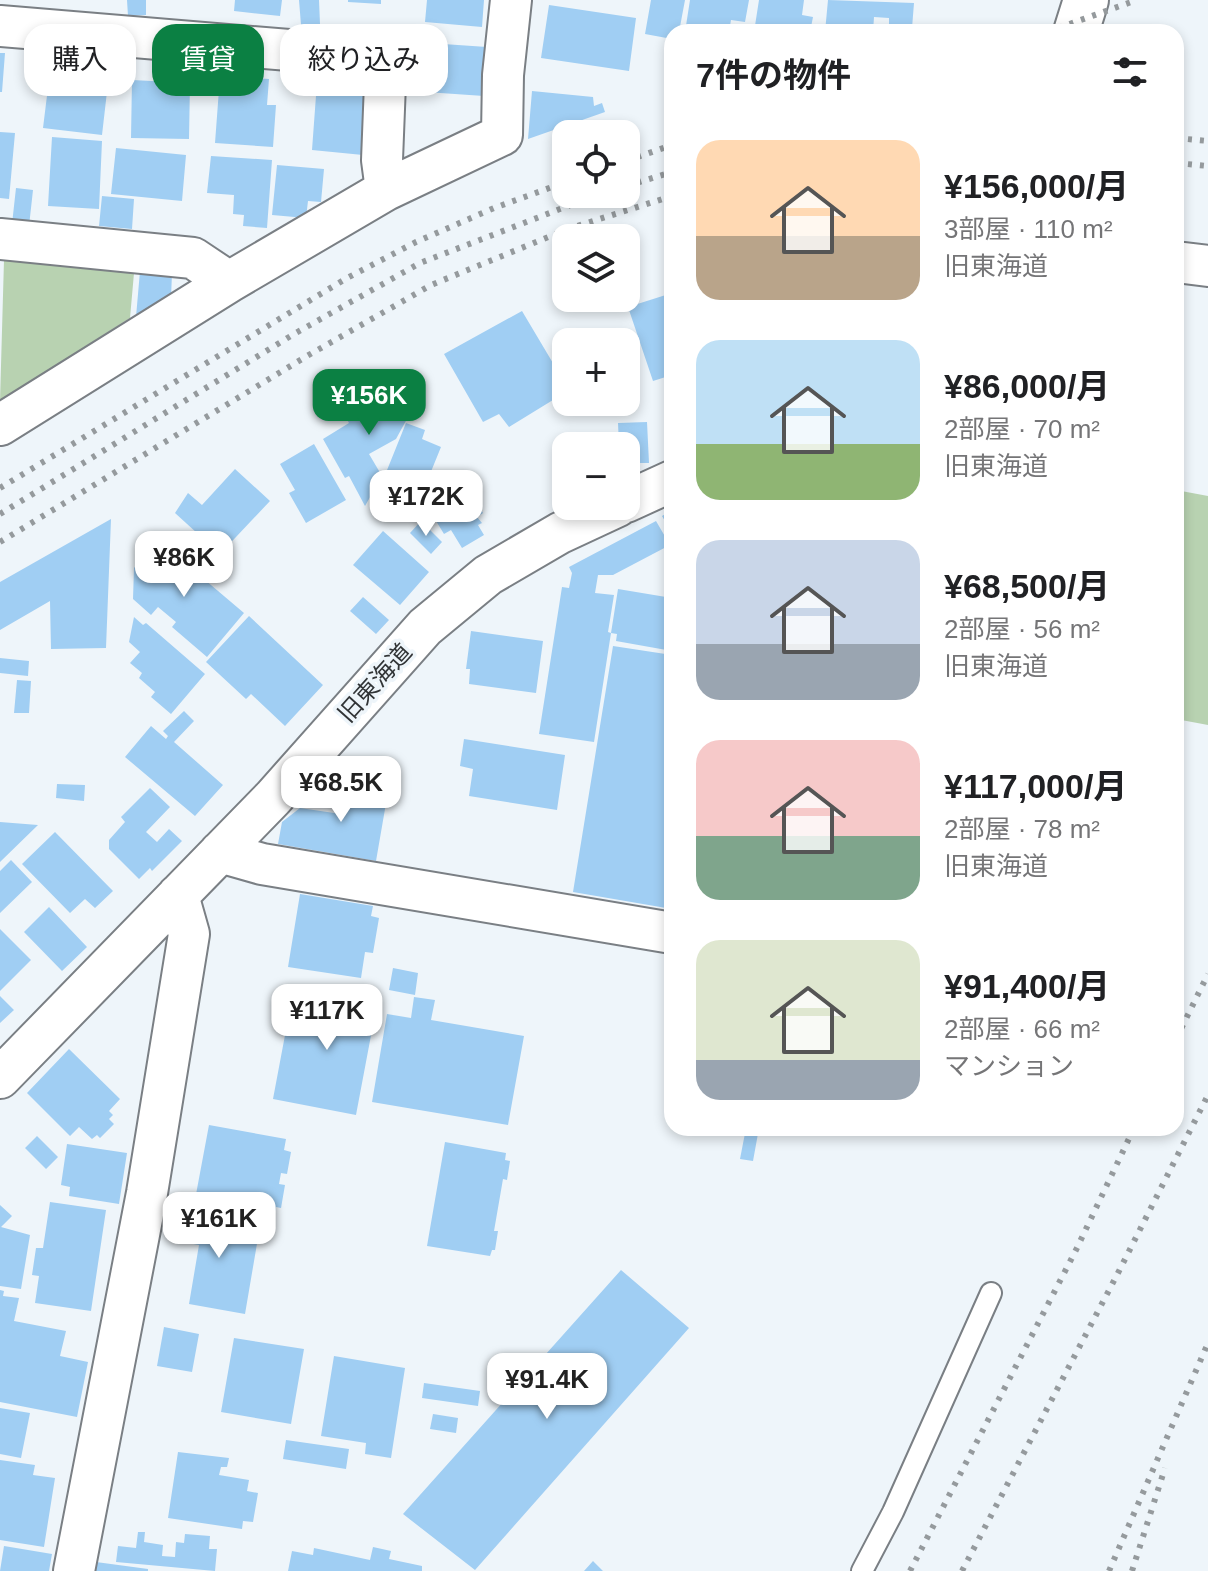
<!DOCTYPE html>
<html lang="ja">
<meta charset="utf-8">
<style>
:root{--surface:#fff;--page:#f2f2f2;--text:#202124;--muted:#757577;--accent:#0b8043}
body{margin:0;font-family:Helvetica,"Noto Sans JP",sans-serif;background:var(--page);color:var(--text);height:100vh;display:flex;flex-direction:column;font-size:30px;white-space:nowrap}
*{box-sizing:border-box;margin:0}
p{font-size:26px;color:var(--muted)}
.icon{flex:none;width:44px;height:44px;fill:none;stroke:currentColor;stroke-width:2;stroke-linecap:round;stroke-linejoin:round}
.map{position:relative;flex:1;overflow:hidden}
.drawer{position:absolute;left:664px;top:24px;width:520px;height:1112px;display:flex;flex-direction:column;background:var(--surface);border-radius:24px;box-shadow:0 4px 12px #0003}
.drawer>*{flex:none}
.banner{position:absolute;left:24px;top:24px;width:520px;height:72px;display:flex;gap:16px}
.controls{position:absolute;left:552px;top:120px;display:grid;gap:16px}
.controls a{display:grid;place-items:center;width:88px;height:88px;border-radius:16px;background:var(--surface);box-shadow:0 4px 12px #0003;font-size:40px}
.price{position:absolute;translate:-50% -68px;padding:0 18px;border-radius:16px;background:#fff;color:#222;font-size:26px;line-height:52px;filter:drop-shadow(0 2px 4px #0008)}
.price::after{content:'';position:absolute;left:50%;top:48px;width:24px;height:18px;margin-left:-12px;background:inherit;clip-path:polygon(0 0,100% 0,50% 100%)}
.price.current{background:var(--accent);color:#fff}
ul{padding:0;list-style:none}
li{display:flex;align-items:center;gap:24px;height:200px;padding:0 32px}
li span{display:grid;place-items:center;flex:none;width:224px;height:160px;border-radius:24px;color:#555}
li>.icon{margin-inline-start:auto}
span .icon{width:96px;height:96px;fill:#fffc;stroke-width:1}
li b{font-size:34px}
h2{display:flex;justify-content:space-between;align-items:center;height:96px;padding:0 32px;font-size:34px}
.chip{padding:0 28px;border-radius:24px;background:var(--surface);box-shadow:0 4px 12px #0003;font-size:28px;line-height:72px}
.chip.current{background:var(--accent);color:#fff}
.map>svg:first-child{display:block}
</style>
<div class="map">
<svg width="1208" height="1571" viewBox="0 0 1208 1571">
<rect width="100%" height="100%" fill="#eef5fa"/>
<path fill="#b8d2b1" d="M 4,260 L 134,273 L 130,318 L 0,401 Z
M 1176,490 L 1208,496 L 1208,725 L 1176,719 Z"/>
<path fill="#a0cef3" d="M 127,0 L 146,0 L 146,15 L 128,16 Z
M 235,0 L 282,0 L 280,16 L 234,11 Z
M 299,0 L 319,0 L 320,24 L 301,25 Z
M 348,0 L 381,0 L 381,4 L 348,2 Z
M 427,0 L 484,0 L 482,27 L 425,22 Z
M 651,0 L 685,0 L 679,32 L 672,32 L 672,39 L 645,34 Z
M 690,0 L 749,0 L 745,22 L 731,20 L 729,32 L 685,32 Z
M 759,0 L 804,0 L 802,15 L 813,17 L 810,32 L 754,32 Z
M 828,0 L 914,3 L 912,28 L 889,26 L 889,18 L 874,17 L 873,32 L 825,32 Z
M 549,5 L 636,18 L 629,71 L 541,58 Z
M 414,42 L 487,47 L 484,96 L 411,91 Z
M 0,53 L 5,53 L 2,92 L 0,92 Z
M 52,55 L 96,60 L 93,81 L 108,83 L 102,135 L 43,128 Z
M 220,76 L 269,79 L 267,105 L 276,105 L 273,147 L 215,143 Z
M 132,80 L 190,83 L 189,139 L 131,138 Z
M 317,82 L 368,86 L 363,155 L 312,150 Z
M 532,91 L 593,97 L 594,106 L 602,103 L 605,112 L 528,139 Z
M 0,132 L 15,133 L 9,199 L 0,198 Z
M 52,137 L 102,141 L 99,209 L 48,206 Z
M 116,148 L 186,155 L 182,201 L 111,194 Z
M 211,156 L 272,160 L 267,228 L 243,226 L 244,215 L 233,214 L 234,195 L 207,193 Z
M 277,165 L 324,169 L 321,202 L 308,201 L 306,218 L 272,215 Z
M 16,188 L 33,190 L 29,226 L 12,224 Z
M 102,196 L 134,199 L 132,229 L 99,226 Z
M 140,271 L 172,273 L 171,298 L 136,317 Z
M 672,293 L 672,375 L 653,381 L 628,307 Z
M 522,311 L 566,385 L 566,392 L 509,427 L 499,414 L 483,422 L 444,354 Z
M 400,382 L 414,406 L 396,439 L 369,454 L 382,476 L 365,506 L 349,476 L 345,478 L 323,439 L 349,423 L 344,414 Z
M 647,422 L 649,463 L 626,463 L 626,446 L 619,446 L 618,423 Z
M 406,423 L 425,430 L 422,439 L 441,447 L 417,506 L 379,490 Z
M 314,444 L 346,500 L 306,523 L 289,493 L 295,490 L 280,464 Z
M 235,469 L 270,501 L 220,554 L 175,513 L 188,493 L 202,505 Z
M 459,473 L 483,513 L 477,517 L 482,523 L 478,525 L 484,535 L 462,548 L 451,530 L 444,534 L 430,511 L 437,506 L 429,491 Z
M 672,510 L 672,526 L 669,528 L 662,516 Z
M 111,519 L 106,648 L 51,649 L 50,601 L 0,630 L 0,582 Z
M 421,521 L 442,542 L 431,554 L 410,533 Z
M 656,521 L 670,545 L 613,575 L 598,575 L 595,593 L 614,595 L 608,632 L 611,633 L 618,589 L 672,598 L 672,651 L 616,641 L 617,634 L 611,633 L 594,742 L 539,734 L 562,587 L 569,588 L 572,573 L 569,567 Z
M 383,531 L 429,572 L 400,605 L 353,565 Z
M 155,544 L 169,556 L 172,552 L 244,613 L 207,657 L 172,627 L 176,622 L 158,607 L 151,615 L 133,599 L 134,568 Z
M 363,597 L 389,620 L 376,634 L 350,611 Z
M 249,616 L 323,685 L 285,726 L 251,694 L 246,699 L 206,662 Z
M 134,617 L 143,625 L 146,623 L 205,674 L 171,714 L 151,697 L 155,692 L 139,678 L 142,673 L 130,663 L 140,652 L 129,642 Z
M 471,631 L 543,641 L 536,693 L 469,684 L 470,669 L 466,669 Z
M 613,646 L 672,655 L 672,909 L 573,892 Z
M 0,658 L 29,661 L 28,676 L 0,673 Z
M 17,680 L 31,681 L 29,713 L 14,713 Z
M 184,711 L 194,721 L 174,742 L 223,785 L 195,816 L 125,757 L 151,726 L 166,739 L 168,736 L 163,731 Z
M 464,739 L 565,755 L 557,810 L 469,796 L 473,769 L 460,766 Z
M 347,779 L 389,786 L 376,861 L 278,844 L 282,822 L 300,808 L 341,814 Z
M 57,784 L 85,785 L 84,801 L 56,798 Z
M 150,788 L 170,807 L 146,832 L 157,842 L 169,829 L 182,841 L 152,871 L 150,868 L 139,879 L 109,849 L 109,840 L 125,822 L 121,817 Z
M 0,822 L 38,825 L 0,862 Z
M 55,832 L 113,891 L 95,908 L 85,899 L 70,913 L 22,864 Z
M 11,860 L 32,882 L 0,913 L 0,871 Z
M 300,894 L 373,906 L 371,916 L 379,918 L 373,953 L 365,952 L 361,978 L 288,967 Z
M 49,907 L 87,947 L 62,971 L 24,932 Z
M 0,929 L 31,960 L 0,991 Z
M 393,968 L 418,973 L 415,995 L 389,990 Z
M 347,986 L 379,993 L 356,1115 L 273,1099 L 292,998 L 343,1007 Z
M 0,996 L 14,1010 L 0,1023 Z
M 414,997 L 435,1000 L 431,1020 L 524,1036 L 508,1125 L 372,1102 L 387,1014 L 411,1018 Z
M 69,1049 L 120,1099 L 109,1111 L 113,1115 L 109,1119 L 114,1124 L 100,1138 L 97,1135 L 92,1139 L 79,1127 L 70,1136 L 27,1093 Z
M 209,1125 L 286,1139 L 284,1150 L 291,1152 L 287,1174 L 281,1173 L 279,1184 L 285,1185 L 281,1208 L 276,1207 L 273,1220 L 194,1205 Z
M 746,1128 L 759,1128 L 753,1161 L 740,1159 Z
M 37,1136 L 58,1157 L 46,1169 L 25,1148 Z
M 445,1142 L 506,1153 L 505,1160 L 510,1161 L 507,1180 L 503,1179 L 494,1231 L 498,1231 L 495,1250 L 492,1250 L 490,1256 L 427,1246 Z
M 67,1144 L 127,1153 L 119,1204 L 69,1196 L 70,1187 L 61,1185 Z
M 50,1202 L 106,1210 L 91,1311 L 35,1303 L 39,1276 L 32,1275 L 36,1248 L 43,1248 Z
M 0,1205 L 12,1216 L 1,1227 L 30,1235 L 21,1289 L 0,1286 Z
M 176,1212 L 260,1226 L 245,1314 L 189,1304 L 199,1245 L 171,1240 Z
M 621,1270 L 689,1328 L 475,1570 L 403,1514 Z
M 0,1290 L 4,1291 L 3,1296 L 19,1298 L 14,1321 L 66,1331 L 60,1356 L 88,1362 L 77,1417 L 0,1402 Z
M 164,1327 L 199,1334 L 192,1372 L 157,1366 Z
M 234,1338 L 304,1349 L 291,1424 L 221,1412 Z
M 334,1356 L 405,1368 L 391,1458 L 365,1454 L 366,1443 L 321,1436 Z
M 424,1383 L 480,1391 L 478,1406 L 422,1398 Z
M 0,1408 L 30,1413 L 21,1458 L 0,1454 Z
M 433,1414 L 458,1418 L 456,1433 L 430,1429 Z
M 286,1440 L 349,1449 L 346,1469 L 283,1459 Z
M 178,1452 L 229,1458 L 227,1467 L 221,1467 L 219,1475 L 249,1480 L 247,1491 L 258,1493 L 253,1522 L 243,1521 L 242,1529 L 168,1518 Z
M 0,1460 L 35,1465 L 33,1475 L 55,1478 L 44,1547 L 0,1540 Z
M 138,1532 L 145,1532 L 144,1542 L 163,1545 L 162,1556 L 175,1557 L 176,1542 L 184,1543 L 185,1534 L 210,1536 L 209,1549 L 217,1549 L 215,1571 L 116,1562 L 118,1546 L 136,1548 Z
M 4,1546 L 52,1554 L 49,1571 L 0,1571 Z
M 373,1547 L 391,1551 L 389,1559 L 422,1566 L 422,1571 L 288,1571 L 292,1551 L 313,1555 L 314,1548 L 370,1560 Z
M 593,1561 L 603,1571 L 584,1571 Z
M 96,1562 L 148,1569 L 148,1571 L 95,1571 Z"/>
<g fill="none" stroke-linecap="round" stroke-linejoin="round">
<g stroke="#7a7f84" stroke-width="24">
<path id="service" d="M 862,1571 L 893,1512 L 991,1293"/>
</g>
<g stroke="#7a7f84" stroke-width="44">
<path id="minor" d="M 0,26 L 386,58 L 382,160 L 386,190
M 0,239 L 193,258 L 229,282
M 1176,262 L 1208,266
M 0,425 L 229,282 L 386,190 L 502,135 L 503,75 L 511,0
M 626,502 L 672,481
M 220,852 L 262,864 L 672,933
M 0,1078 L 273,798 L 425,627 L 488,575 L 560,533 L 618,506
M 74,1571 L 147,1193 L 189,934 L 178,895"/>
</g>
<g stroke="#7a7f84" stroke-width="48">
<path id="tertiary" d="M 1076,32 L 1086,0"/>
</g>
<use href="#service" stroke="#fff" stroke-width="20"/>
<use href="#minor" stroke="#fff" stroke-width="40"/>
<use href="#tertiary" stroke="#fff" stroke-width="44"/>
<path stroke="#959a9d" stroke-width="6" stroke-dasharray="4 8" stroke-linecap="butt" d="M 1047,32 L 1137,0
M 1176,138 L 1208,141
M 626,161 L 672,145
M 1176,163 L 1208,166
M 626,186 L 672,172
M 0,488 L 347,278 L 416,242 L 494,208 L 566,182
M 0,514 L 294,334 L 420,263 L 599,194
M 0,542 L 307,356 L 431,285 L 568,229 L 672,196
M 1176,1039 L 1208,974
M 910,1571 L 1076,1250 L 1134,1128
M 962,1571 L 1118,1273 L 1208,1095
M 1109,1571 L 1208,1343
M 1132,1571 L 1165,1468"/>
</g>
<g text-anchor="middle" stroke-width="7" stroke-linejoin="round" paint-order="stroke">
<g font-size="24" fill="#313436" stroke="#eef5fa">
<text transform="translate(375 683) rotate(-48)" y="8">旧東海道</text>
</g>
</g>
</svg>
<div class="controls">
<a><svg class="icon" aria-label="locate" viewBox="0 0 24 24"><circle cx="12" cy="12" r="6"/><path d="M12 2v4M12 18v4M2 12h4M18 12h4"/></svg></a>
<a><svg class="icon" aria-label="layers" viewBox="0 0 24 24"><path d="M12 4l9 5-9 5-9-5zM3 14l9 5 9-5"/></svg></a>
<a>+</a>
<a>−</a>
</div>
<b class="price current" style="left:369px;top:437px">¥156K</b>
<b class="price" style="left:426px;top:538px">¥172K</b>
<b class="price" style="left:184px;top:599px">¥86K</b>
<b class="price" style="left:341px;top:824px">¥68.5K</b>
<b class="price" style="left:327px;top:1052px">¥117K</b>
<b class="price" style="left:219px;top:1260px">¥161K</b>
<b class="price" style="left:547px;top:1421px">¥91.4K</b>
<div class="banner">
<a class="chip">購入</a>
<a class="chip current">賃貸</a>
<a class="chip">絞り込み</a>
</div>
<section class="drawer">
<h2>7件の物件<svg class="icon" aria-label="filters" viewBox="0 0 24 24"><path d="M4 7h16M4 17h16"/><circle cx="9" cy="7" r="2"/><circle cx="15" cy="17" r="2"/></svg></h2>
<ul>
<li><span style="background:linear-gradient(#ffd9b3 60%,#b9a48a 0)"><svg class="icon" aria-label="home" viewBox="0 0 24 24"><path d="M3 11l9-7 9 7M6 9v11h12V9"/></svg></span><div><b>¥156,000/月</b><p>3部屋 · 110 m²</p><p>旧東海道</p></div></li>
<li><span style="background:linear-gradient(#bfe0f5 65%,#8fb573 0)"><svg class="icon" aria-label="home" viewBox="0 0 24 24"><path d="M3 11l9-7 9 7M6 9v11h12V9"/></svg></span><div><b>¥86,000/月</b><p>2部屋 · 70 m²</p><p>旧東海道</p></div></li>
<li><span style="background:linear-gradient(#c9d6e8 65%,#9aa5b1 0)"><svg class="icon" aria-label="home" viewBox="0 0 24 24"><path d="M3 11l9-7 9 7M6 9v11h12V9"/></svg></span><div><b>¥68,500/月</b><p>2部屋 · 56 m²</p><p>旧東海道</p></div></li>
<li><span style="background:linear-gradient(#f6c9c9 60%,#7fa58c 0)"><svg class="icon" aria-label="home" viewBox="0 0 24 24"><path d="M3 11l9-7 9 7M6 9v11h12V9"/></svg></span><div><b>¥117,000/月</b><p>2部屋 · 78 m²</p><p>旧東海道</p></div></li>
<li><span style="background:linear-gradient(#dfe7d0 75%,#9aa5b1 0)"><svg class="icon" aria-label="home" viewBox="0 0 24 24"><path d="M3 11l9-7 9 7M6 9v11h12V9"/></svg></span><div><b>¥91,400/月</b><p>2部屋 · 66 m²</p><p>マンション</p></div></li>
</ul>
</section>
</div>
